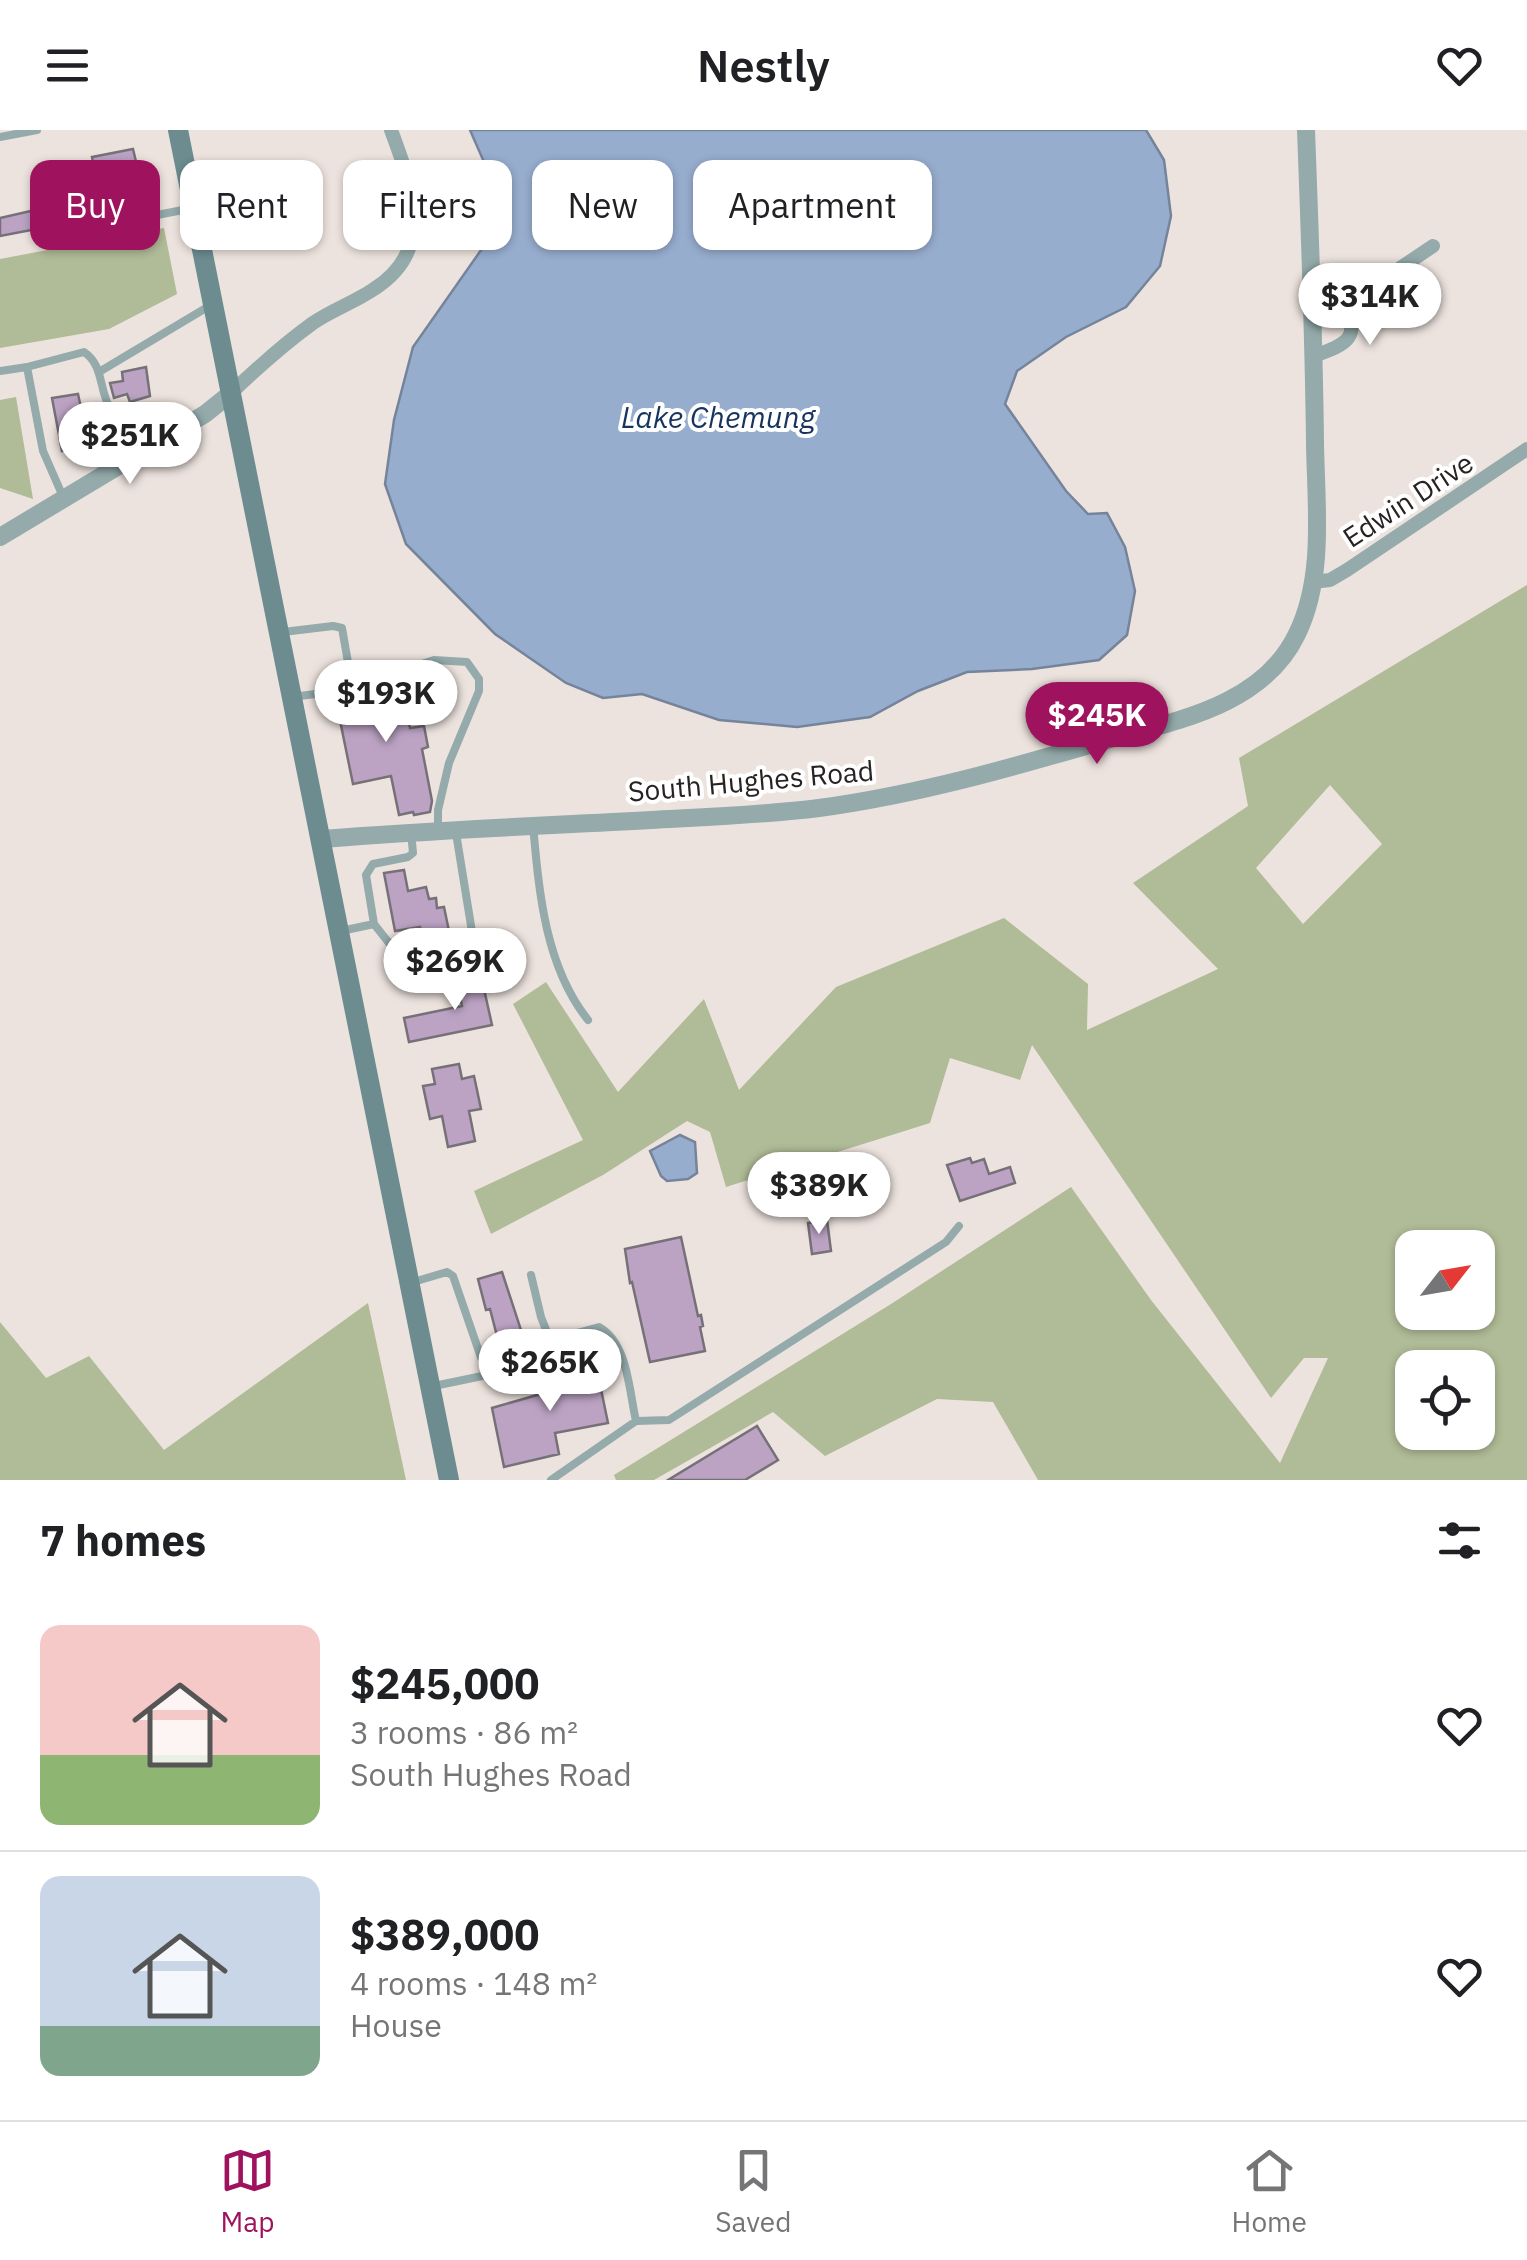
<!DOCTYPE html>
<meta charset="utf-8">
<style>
:root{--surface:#fff;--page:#f6f6f6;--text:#202124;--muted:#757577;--line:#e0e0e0;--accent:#9f135e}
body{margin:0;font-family:"IBM Plex Sans",sans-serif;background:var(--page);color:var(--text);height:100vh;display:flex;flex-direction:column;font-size:38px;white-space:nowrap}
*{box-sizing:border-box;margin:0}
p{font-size:32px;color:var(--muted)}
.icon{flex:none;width:55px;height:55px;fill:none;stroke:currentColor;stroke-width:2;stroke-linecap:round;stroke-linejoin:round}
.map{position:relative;height:1350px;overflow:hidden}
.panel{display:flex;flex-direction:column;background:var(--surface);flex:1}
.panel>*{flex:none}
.guide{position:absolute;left:30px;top:30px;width:1000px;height:90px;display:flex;gap:20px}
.needle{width:65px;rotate:59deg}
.buttons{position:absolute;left:1395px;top:1100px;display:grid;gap:20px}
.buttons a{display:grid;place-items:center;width:100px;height:100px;border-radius:20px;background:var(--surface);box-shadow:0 2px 8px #0004;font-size:50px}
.price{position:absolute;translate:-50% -85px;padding:0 22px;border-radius:35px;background:#fff;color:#222;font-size:32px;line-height:65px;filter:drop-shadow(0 2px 5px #0008)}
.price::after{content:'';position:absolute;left:50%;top:60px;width:30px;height:22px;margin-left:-15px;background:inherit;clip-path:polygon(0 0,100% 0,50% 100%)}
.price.active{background:var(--accent);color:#fff}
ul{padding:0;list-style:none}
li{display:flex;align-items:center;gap:30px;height:250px;padding:0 40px}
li+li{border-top:2px solid var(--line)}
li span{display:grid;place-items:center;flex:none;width:280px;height:200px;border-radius:20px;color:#555}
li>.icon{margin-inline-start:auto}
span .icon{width:120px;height:120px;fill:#fffc;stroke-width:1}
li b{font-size:42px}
h2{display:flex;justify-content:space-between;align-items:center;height:120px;padding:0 40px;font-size:42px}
.chip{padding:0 35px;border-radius:20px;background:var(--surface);box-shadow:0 2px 8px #0004;font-size:35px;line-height:90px}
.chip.active{background:var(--accent);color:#fff}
header{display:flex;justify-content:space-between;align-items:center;height:130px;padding:0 40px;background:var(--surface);font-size:45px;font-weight:600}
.menu{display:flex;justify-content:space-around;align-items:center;height:140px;border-top:2px solid var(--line);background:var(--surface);font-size:28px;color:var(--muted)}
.menu a{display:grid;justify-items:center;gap:5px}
.menu .active{color:var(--accent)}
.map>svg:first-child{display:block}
</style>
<header><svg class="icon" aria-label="menu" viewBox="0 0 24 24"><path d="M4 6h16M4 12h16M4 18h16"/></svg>Nestly<svg class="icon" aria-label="heart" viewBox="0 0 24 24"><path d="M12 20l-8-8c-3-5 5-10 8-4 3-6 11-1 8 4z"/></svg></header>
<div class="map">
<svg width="1527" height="1350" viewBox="0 0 1527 1350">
<rect width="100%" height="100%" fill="#ede3de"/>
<path fill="#b0bb97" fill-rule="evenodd" d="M 164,98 L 177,164 L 109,199 L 0,218 L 0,129 Z
M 16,267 L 33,369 L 0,358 L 0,270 Z
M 1527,455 L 1527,1350 L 1038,1350 L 993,1272 L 937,1269 L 825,1326 L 773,1282 L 654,1350 L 616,1350 L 614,1345 L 891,1174 L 1071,1057 L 1151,1170 L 1280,1333 L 1328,1228 L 1304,1228 L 1271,1268 L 1032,915 L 1020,950 L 950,928 L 930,993 L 726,1057 L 710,1002 L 687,991 L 603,1045 L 491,1104 L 474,1061 L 583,1010 L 513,874 L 546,852 L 618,962 L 704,869 L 739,960 L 836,857 L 1004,788 L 1088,854 L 1087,900 L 1218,839 L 1133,753 L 1248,676 L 1239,628 ZM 1330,655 L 1382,714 L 1303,794 L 1256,738 ZM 1412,1118 L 1478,1118 L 1478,1182 L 1412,1182 ZM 1412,1238 L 1478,1238 L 1478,1302 L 1412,1302 Z
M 368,1173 L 406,1350 L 0,1350 L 0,1192 L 46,1248 L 89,1226 L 164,1320 Z"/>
<path fill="#97adce" stroke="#75849a" stroke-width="2.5" d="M 470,0 L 1146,0 L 1164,30 L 1171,86 L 1160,136 L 1126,177 L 1066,207 L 1017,241 L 1005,274 L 1066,361 L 1088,384 L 1107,383 L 1125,417 L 1135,461 L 1127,505 L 1099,530 L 1032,539 L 967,542 L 918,561 L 870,587 L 797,597 L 719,590 L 642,564 L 603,568 L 566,553 L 495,504 L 406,414 L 385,354 L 394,290 L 413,217 L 486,113 L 498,64 Z
M 680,1005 L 695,1012 L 697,1043 L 688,1049 L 667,1051 L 661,1046 L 650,1021 Z"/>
<path fill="#bca3c4" stroke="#767178" stroke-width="2.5" d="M 133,19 L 138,40 L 61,59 L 56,41 L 93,32 L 92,27 Z
M 48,77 L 52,96 L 0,106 L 0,88 Z
M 146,237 L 150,266 L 130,272 L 127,264 L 114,268 L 110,253 L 123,251 L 122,242 Z
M 78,264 L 89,315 L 62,321 L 52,268 Z
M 400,552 L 410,598 L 424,596 L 428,617 L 422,619 L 432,671 L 430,682 L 414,685 L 413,682 L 399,685 L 391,646 L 353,654 L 335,566 Z
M 404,740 L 408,761 L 426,757 L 429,769 L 436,768 L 437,778 L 444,777 L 450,806 L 423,811 L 420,797 L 395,801 L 384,743 Z
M 422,829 L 428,855 L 406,859 L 402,833 Z
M 485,839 L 489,858 L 484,859 L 492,895 L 409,912 L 404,888 L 462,876 L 459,862 L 467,861 L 464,843 Z
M 459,934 L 462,949 L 474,946 L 481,979 L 469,981 L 475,1011 L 448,1017 L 442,986 L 430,989 L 423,956 L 435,954 L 432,939 Z
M 970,1028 L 972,1033 L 984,1029 L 989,1044 L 1010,1037 L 1015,1053 L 960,1071 L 947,1035 Z
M 827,1090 L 831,1121 L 812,1124 L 808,1093 Z
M 681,1107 L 698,1186 L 701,1185 L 703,1196 L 700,1197 L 705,1221 L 650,1232 L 632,1152 L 630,1153 L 625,1119 Z
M 502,1142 L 521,1200 L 497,1206 L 490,1179 L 486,1180 L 478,1149 Z
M 574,1234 L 575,1239 L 596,1235 L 608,1293 L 555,1303 L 559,1324 L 504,1337 L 492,1278 L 544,1263 L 540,1245 Z
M 757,1296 L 778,1330 L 745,1350 L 668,1350 Z"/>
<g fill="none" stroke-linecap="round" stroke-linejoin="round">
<path stroke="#94aaab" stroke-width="8" d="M 0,7 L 37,0
M 50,106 L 193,78
M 0,241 L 27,237
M 99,242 L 211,175
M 64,369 L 43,321 L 27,237 L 84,222 C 103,235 99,256 108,274 C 113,284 119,283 127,290 C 134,296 140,309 145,318
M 283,502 L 333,496 L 342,498 L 349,538 L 345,547 L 329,551 L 323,563 L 292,567
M 345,547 L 378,548 L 434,530 L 467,532 L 479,549 L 479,561 L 449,633 L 438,680 L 438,699
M 533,695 C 539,762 545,836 588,890
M 374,794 L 366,745 L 373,734 L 408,727 L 413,723 L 411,702
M 341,801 L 374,794 L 389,813 L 406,812 L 436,828 L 467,820 L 473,808 L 456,703
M 531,1145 L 541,1187 L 552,1215
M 410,1153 L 447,1142 L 453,1146 L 487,1245
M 434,1256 L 487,1245 L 508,1245 L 522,1239 L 566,1206 L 599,1197 C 628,1213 629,1261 636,1291
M 551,1350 L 636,1291 L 669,1290 L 946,1112 L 959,1096"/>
<path stroke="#94aaab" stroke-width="14" d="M 1313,179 L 1360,165 L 1433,116
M 1314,226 C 1349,213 1360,209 1345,171
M 230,264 C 256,239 284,214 313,193 C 332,180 355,172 374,159 C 437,119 412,57 391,0
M 1312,452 L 1330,450 L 1347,440 L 1527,319"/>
<path stroke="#94aaab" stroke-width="18" d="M 0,407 L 205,284 L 230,264
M 322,709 C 431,700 541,696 651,690 C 707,687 763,685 819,678 C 916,665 1010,638 1103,611 C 1174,591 1262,577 1297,504 C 1325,447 1316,376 1315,314 C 1314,210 1310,105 1306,0"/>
<path stroke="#6c8c8f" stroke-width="20" d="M 178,0 L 449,1350"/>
</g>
<g text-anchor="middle" stroke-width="8" stroke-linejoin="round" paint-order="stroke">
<g font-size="28" fill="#272322" stroke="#fff">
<text transform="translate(1408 370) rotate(-33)" y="10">Edwin Drive</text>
<text transform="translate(751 651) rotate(-5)" y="10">South Hughes Road</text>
</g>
<g font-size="30" font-style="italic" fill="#17345f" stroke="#fff">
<text x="718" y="298">Lake Chemung</text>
</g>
</g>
</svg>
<div class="buttons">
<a><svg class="needle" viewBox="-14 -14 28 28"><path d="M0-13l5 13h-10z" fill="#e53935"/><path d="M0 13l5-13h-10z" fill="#757577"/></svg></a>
<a><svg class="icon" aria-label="locate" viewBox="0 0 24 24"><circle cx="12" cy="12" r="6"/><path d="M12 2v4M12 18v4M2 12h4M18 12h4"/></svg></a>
</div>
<b class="price" style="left:1370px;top:218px">$314K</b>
<b class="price" style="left:130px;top:357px">$251K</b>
<b class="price" style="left:386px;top:615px">$193K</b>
<b class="price active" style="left:1097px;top:637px">$245K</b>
<b class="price" style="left:455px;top:883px">$269K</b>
<b class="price" style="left:819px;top:1107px">$389K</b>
<b class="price" style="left:550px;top:1284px">$265K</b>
<div class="guide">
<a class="chip active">Buy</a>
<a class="chip">Rent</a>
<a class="chip">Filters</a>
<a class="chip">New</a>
<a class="chip">Apartment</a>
</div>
</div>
<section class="panel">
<h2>7 homes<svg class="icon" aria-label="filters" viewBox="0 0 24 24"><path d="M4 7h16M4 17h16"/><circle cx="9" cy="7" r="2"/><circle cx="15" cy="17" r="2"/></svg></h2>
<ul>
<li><span style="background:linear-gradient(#f6c9c9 65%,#8fb573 0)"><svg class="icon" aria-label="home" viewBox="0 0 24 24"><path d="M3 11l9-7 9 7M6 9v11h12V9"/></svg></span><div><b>$245,000</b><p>3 rooms · 86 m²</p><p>South Hughes Road</p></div><svg class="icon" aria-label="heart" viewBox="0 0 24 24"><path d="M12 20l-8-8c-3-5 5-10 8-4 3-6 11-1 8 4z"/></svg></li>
<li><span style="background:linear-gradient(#c9d6e8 75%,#7fa58c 0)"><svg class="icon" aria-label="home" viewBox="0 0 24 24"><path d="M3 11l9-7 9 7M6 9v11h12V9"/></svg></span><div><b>$389,000</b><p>4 rooms · 148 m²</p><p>House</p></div><svg class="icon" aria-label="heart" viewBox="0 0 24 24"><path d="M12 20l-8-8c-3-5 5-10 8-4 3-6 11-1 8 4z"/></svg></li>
</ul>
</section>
<nav class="menu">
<a class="active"><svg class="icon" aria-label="map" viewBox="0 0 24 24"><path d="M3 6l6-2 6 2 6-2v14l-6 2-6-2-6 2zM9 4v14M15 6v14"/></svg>Map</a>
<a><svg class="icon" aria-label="saved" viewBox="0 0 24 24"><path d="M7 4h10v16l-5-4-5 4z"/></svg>Saved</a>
<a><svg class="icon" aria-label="home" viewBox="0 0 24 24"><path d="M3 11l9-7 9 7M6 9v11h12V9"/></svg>Home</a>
</nav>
